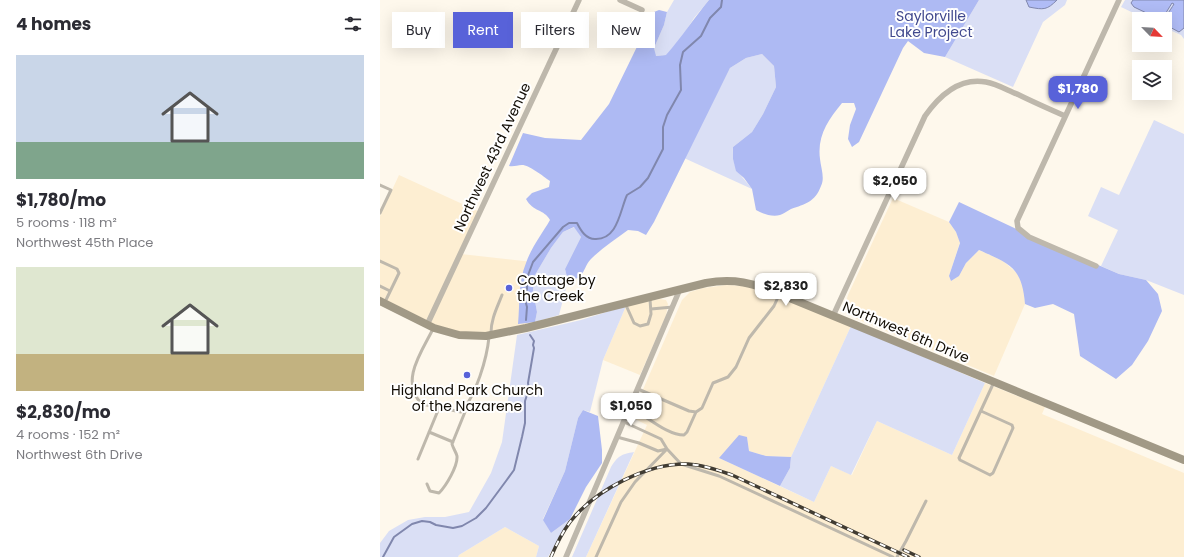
<!DOCTYPE html>
<meta charset="utf-8">
<style>
:root{--surface:#fff;--page:#f7f7f7;--text:#2b2b33;--muted:#7c7c81;--accent:#5862d9}
body{margin:0;font-family:Poppins,sans-serif;background:var(--page);color:var(--text);height:100vh;display:flex;flex-direction:column;font-size:15px;white-space:nowrap}
*{box-sizing:border-box;margin:0}
p{font-size:13px;color:var(--muted)}
.icon{flex:none;width:22px;height:22px;fill:none;stroke:currentColor;stroke-width:2;stroke-linecap:round;stroke-linejoin:round}
.map{position:relative;flex:1;overflow:hidden}
.details{display:flex;flex-direction:column;background:var(--surface);width:380px}
.details>*{flex:none}
.top-card{position:absolute;left:12px;top:12px;width:380px;height:36px;display:flex;gap:8px}
.needle{width:26px;rotate:115deg}
.controls{position:absolute;left:752px;top:12px;display:grid;gap:8px}
.controls a{display:grid;place-items:center;width:40px;height:40px;border-radius:0px;background:var(--surface);box-shadow:0 4px 16px #0002;font-size:20px}
.price{position:absolute;translate:-50% -34px;padding:0 9px;border-radius:8px;background:#fff;color:#222;font-size:13px;line-height:26px;filter:drop-shadow(0 1px 2px #0008)}
.price::after{content:'';position:absolute;left:50%;top:24px;width:12px;height:9px;margin-left:-6px;background:inherit;clip-path:polygon(0 0,100% 0,50% 100%)}
.price.selected{background:var(--accent);color:#fff}
ul{padding:0;list-style:none}
li{display:grid;align-content:center;gap:8px;height:212px;padding:0 16px}
li span{display:grid;place-items:center;height:124px;border-radius:0px;color:#555}
li>.icon{margin-inline-start:auto}
span .icon{width:72px;height:72px;fill:#fffc;stroke-width:1}
li b{font-size:17px}
h2{display:flex;justify-content:space-between;align-items:center;height:48px;padding:0 16px;font-size:17px}
.chip{padding:0 14px;border-radius:0px;background:var(--surface);box-shadow:0 4px 16px #0002;font-size:14px;line-height:36px}
.chip.selected{background:var(--accent);color:#fff}
main{display:flex;flex:1;min-height:0}
.map>svg:first-child{display:block}
</style>
<main>
<section class="details">
<h2>4 homes<svg class="icon" aria-label="filters" viewBox="0 0 24 24"><path d="M4 7h16M4 17h16"/><circle cx="9" cy="7" r="2"/><circle cx="15" cy="17" r="2"/></svg></h2>
<ul>
<li><span style="background:linear-gradient(#c9d6e8 70%,#7fa58c 0)"><svg class="icon" aria-label="home" viewBox="0 0 24 24"><path d="M3 11l9-7 9 7M6 9v11h12V9"/></svg></span><div><b>$1,780/mo</b><p>5 rooms · 118 m²</p><p>Northwest 45th Place</p></div></li>
<li><span style="background:linear-gradient(#dfe7d0 70%,#c2b280 0)"><svg class="icon" aria-label="home" viewBox="0 0 24 24"><path d="M3 11l9-7 9 7M6 9v11h12V9"/></svg></span><div><b>$2,830/mo</b><p>4 rooms · 152 m²</p><p>Northwest 6th Drive</p></div></li>
</ul>
</section>
<div class="map">
<svg width="804" height="557" viewBox="0 0 804 557">
<rect width="100%" height="100%" fill="#fef8ec"/>
<path fill="#fdeed2" d="M 19,175 L 100,212 L 81,254 L 153,262 L 146,328 L 79,335 L 0,301 L 0,216 Z
M 513,198 L 569,222 L 576,232 L 580,242 L 569,276 L 571,281 L 579,276 L 586,263 L 599,250 L 623,261 L 638,274 L 644,289 L 645,304 L 614,376 L 477,319 L 469,314 L 465,305 L 468,295 Z
M 346,285 L 366,286 L 387,292 L 471,326 L 411,457 L 386,456 L 369,451 L 367,437 L 339,458 L 434,502 L 451,466 L 472,475 L 497,421 L 572,455 L 605,383 L 665,407 L 662,414 L 804,473 L 804,557 L 206,557 L 267,425 L 251,417 L 302,300 L 310,292 L 323,288 Z
M 280,299 L 286,300 L 288,304 L 286,316 L 260,375 L 223,360 L 246,306 Z
M 125,527 L 159,546 L 156,557 L 78,557 L 79,555 Z"/>
<path fill="#dadff5" d="M 294,0 L 329,0 L 314,18 L 304,34 L 287,55 L 275,56 L 274,48 L 284,25 L 287,12 Z
M 599,0 L 687,0 L 685,5 L 663,22 L 633,87 L 565,57 Z
M 745,0 L 804,0 L 804,39 L 801,35 L 785,28 L 785,19 L 766,19 L 741,7 Z
M 382,54 L 394,66 L 396,87 L 383,114 L 372,132 L 353,147 C 352,170 359,172 372,189 L 304,158 L 350,68 L 366,58 Z
M 774,120 L 804,134 L 804,295 L 766,280 L 739,274 L 721,266 L 738,230 L 708,216 L 721,187 L 739,195 Z
M 195,227 L 201,237 L 185,269 L 188,281 L 179,315 L 155,322 L 157,312 L 153,290 L 155,275 L 171,248 L 183,232 Z
M 246,306 L 223,360 L 210,412 L 203,410 L 198,418 L 185,471 L 163,519 L 171,533 L 190,519 L 168,557 L 156,557 L 159,546 L 125,527 L 79,555 L 78,557 L 0,557 L 0,543 L 9,531 L 28,520 L 45,517 L 65,517 L 89,512 L 111,473 L 122,442 L 137,335 L 201,320 Z
M 471,326 L 605,383 L 572,455 L 497,421 L 471,475 L 451,466 L 434,502 L 400,486 L 410,468 L 411,457 Z
M 254,452 L 206,557 L 192,557 L 231,467 C 238,456 241,454 254,452 Z"/>
<path fill="#aebaf3" d="M 329,0 L 599,0 L 565,57 L 544,53 L 528,41 L 523,48 L 479,142 L 472,147 L 468,139 L 470,125 L 476,109 L 474,103 L 462,103 C 448,120 437,136 440,159 C 441,168 445,178 441,186 C 435,202 425,204 411,209 C 407,211 403,214 400,215 C 392,217 383,214 376,210 L 372,189 L 364,178 L 356,171 L 353,159 L 353,147 L 372,132 L 383,114 L 396,87 L 394,66 L 382,54 L 366,58 L 350,68 L 274,222 L 266,235 L 258,231 L 248,230 C 236,239 223,247 212,258 C 202,267 207,278 188,281 L 185,269 L 201,237 L 194,227 L 183,232 L 171,248 L 155,275 L 153,290 L 157,312 L 155,322 L 138,324 C 140,304 138,282 146,263 C 151,248 162,234 170,220 C 164,209 153,212 146,199 L 152,193 L 169,187 L 170,181 C 163,176 149,165 142,165 C 137,165 134,167 129,166 L 143,133 L 165,138 L 201,140 L 229,104 L 274,12 L 279,10 L 287,12 L 284,25 L 274,48 L 276,56 L 286,55 C 302,37 314,18 329,0 Z
M 579,202 L 651,236 L 739,274 L 766,280 L 778,294 L 782,311 L 768,341 L 752,365 L 736,379 L 700,356 L 694,314 L 673,304 L 655,308 L 645,304 C 642,267 630,264 599,250 L 586,263 L 579,276 L 571,281 L 569,276 L 580,243 L 576,232 L 569,222 Z
M 203,410 L 218,416 L 222,450 L 222,463 L 206,487 L 190,519 L 171,533 L 163,520 L 185,471 L 198,418 Z
M 359,435 L 367,437 L 369,451 L 386,456 L 411,457 L 410,468 L 400,486 L 339,458 Z"/>
<path fill="#b0bcf6" stroke="#8087ad" d="M 646,0 L 677,0 C 667,10 664,10 649,7 Z
M 753,0 L 804,0 L 804,28 L 799,32 L 786,25 C 783,18 790,11 794,4 L 792,3 L 784,16 L 777,18 L 754,7 L 751,3 Z"/>
<g fill="none" stroke-linecap="round" stroke-linejoin="round">
<path stroke="#8087ad" stroke-width="2" d="M 146,320 L 147,307 L 144,296 L 147,289 L 147,278 L 153,262 L 183,227 L 189,223 L 197,223 C 201,231 206,239 215,239 C 238,240 240,210 247,195 L 260,187 L 268,178 L 283,149 L 283,127 L 287,115 L 301,90 L 300,65 L 303,52 L 321,36 L 330,18 L 341,7 L 342,0
M 3,557 L 14,537 L 32,524 L 42,521 L 50,522 L 56,525 L 73,528 L 82,526 L 96,518 L 106,508 L 126,481 L 134,470 L 142,437 L 145,423 L 145,401 L 149,389 L 148,383 L 154,348 L 153,345 L 154,341 L 150,335"/>
<path stroke="#beb8ac" stroke-width="3" d="M 0,185 L 11,190 L 0,213
M 0,261 L 17,269 L 19,273 L 5,302
M 0,286 L 10,291
M 245,303 L 254,323 L 260,326 L 268,324 L 271,314 L 270,299
M 271,309 L 293,307
M 53,329 C 42,351 19,382 42,404 L 81,412 C 96,396 107,358 109,337
M 111,333 C 111,319 117,308 122,295
M 258,389 L 309,411 L 316,412 L 322,408 L 333,383 L 348,377 L 356,367 L 369,338 L 394,306 L 399,295
M 250,408 C 266,415 286,435 304,435 L 307,432 L 316,412
M 601,411 L 632,425 L 633,428 L 613,473 L 610,475 L 580,460 L 579,458 L 614,382
M 49,432 L 73,442
M 237,437 L 259,443 L 278,451 L 287,449 L 281,439 L 244,422
M 38,459 L 59,408
M 47,484 L 50,491 L 59,493 C 66,486 78,466 77,456 C 76,452 73,448 72,444 L 87,407
M 216,557 L 241,502 L 255,482 L 287,449 L 301,464 L 339,476 L 513,557
M 517,557 L 526,541 L 546,501"/>
<path stroke="#beb8ac" stroke-width="5.5" d="M 240,0 L 262,10
M 716,266 L 649,237 L 638,228 L 637,221 L 739,0
M 453,316 L 545,116 C 559,96 579,77 606,82 C 617,84 627,90 637,94 C 653,102 669,109 685,116
M 47,325 L 199,0
M 186,557 L 300,289"/>
<path stroke="#a19986" stroke-width="8" d="M 0,301 L 54,328 L 79,335 L 106,336 L 146,328 L 326,283 C 354,278 373,283 400,294 L 804,460"/>
<g stroke="#413c33" stroke-width="3.5">
<path id="rail" d="M 524,550 L 539,557
M 171,557 C 176,545 182,533 190,522 C 215,490 267,463 308,464 C 323,465 338,470 352,475 L 528,557"/>
</g>
<use href="#rail" stroke="#fff" stroke-width="2" stroke-dasharray="6" stroke-linecap="butt"/>
</g>
<g fill="#5862d9" stroke="#fff" stroke-width="1.5">
<circle cx="129" cy="288" r="4"/>
<circle cx="87" cy="375" r="4"/>
</g>
<g text-anchor="middle" stroke-width="4" stroke-linejoin="round" paint-order="stroke">
<g font-size="14" fill="#41498e" stroke="#fff">
<text x="551" y="21">Saylorville<tspan x="551" dy="16">Lake Project</tspan></text>
</g>
<g font-size="14" fill="#100b03" stroke="#fff">
<text transform="translate(112 157) rotate(-65)" y="5">Northwest 43rd Avenue</text>
<text transform="translate(526 332) rotate(23)" y="5">Northwest 6th Drive</text>
</g>
<g font-size="14" fill="#100b03" stroke="#fff" text-anchor="start">
<text x="137" y="285">Cottage by<tspan x="137" dy="16">the Creek</tspan></text>
<text x="87" y="395" text-anchor="middle">Highland Park Church<tspan x="87" dy="16">of the Nazarene</tspan></text>
</g>
</g>
</svg>
<div class="controls">
<a><svg class="needle" viewBox="-14 -14 28 28"><path d="M0-13l5 13h-10z" fill="#e53935"/><path d="M0 13l5-13h-10z" fill="#7c7c81"/></svg></a>
<a><svg class="icon" aria-label="layers" viewBox="0 0 24 24"><path d="M12 4l9 5-9 5-9-5zM3 14l9 5 9-5"/></svg></a>
</div>
<b class="price selected" style="left:698px;top:110px">$1,780</b>
<b class="price" style="left:515px;top:202px">$2,050</b>
<b class="price" style="left:406px;top:307px">$2,830</b>
<b class="price" style="left:251px;top:427px">$1,050</b>
<div class="top-card">
<a class="chip">Buy</a>
<a class="chip selected">Rent</a>
<a class="chip">Filters</a>
<a class="chip">New</a>
</div>
</div>
</main>
